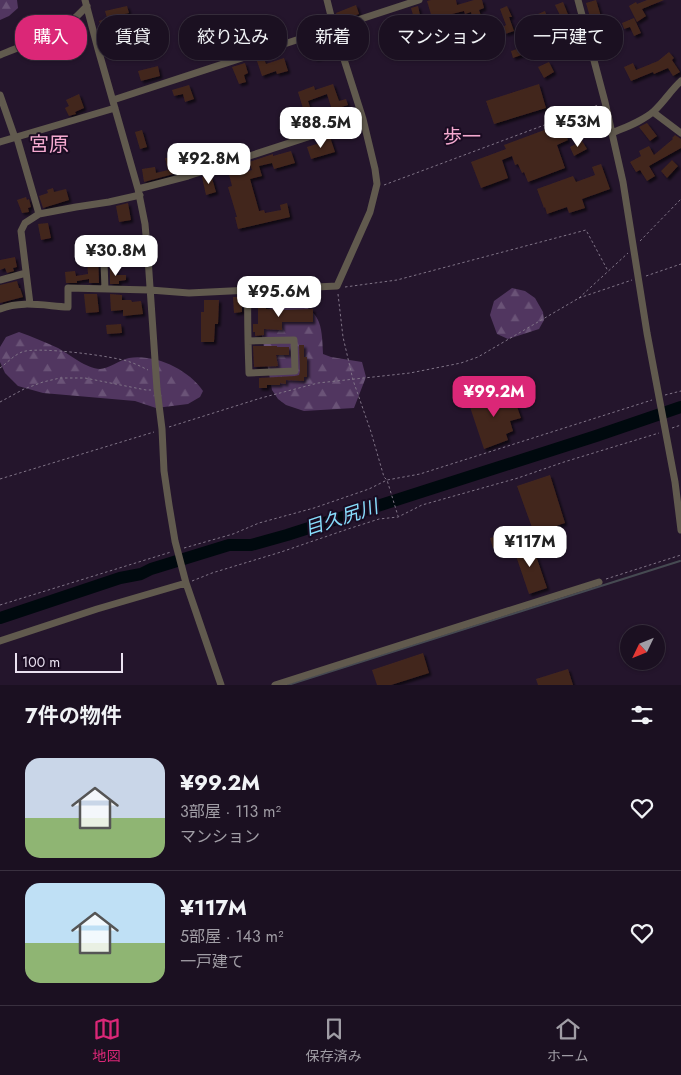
<!DOCTYPE html>
<html lang="ja">
<meta charset="utf-8">
<style>
:root{--surface:#1b1021;--page:#281e2e;--text:#f1f3f6;--muted:#a09da5;--line:#39303f;--accent:#db2777}
body{margin:0;font-family:Jost,"Noto Sans JP",sans-serif;background:var(--page);color:var(--text);height:100vh;display:flex;flex-direction:column;font-size:19px;white-space:nowrap}
*{box-sizing:border-box;margin:0}
p{font-size:16px;color:var(--muted)}
.icon{flex:none;width:28px;height:28px;fill:none;stroke:currentColor;stroke-width:2;stroke-linecap:round;stroke-linejoin:round}
.map{position:relative;height:685px;overflow:hidden}
.sheet{display:flex;flex-direction:column;background:var(--surface);flex:1}
.sheet>*{flex:none}
.hud{position:absolute;left:15px;top:15px;width:651px;height:45px;display:flex;gap:10px}
.needle{width:32px;rotate:227deg}
.controls{position:absolute;left:620px;top:625px;display:grid;gap:10px}
.controls a{display:grid;place-items:center;width:45px;height:45px;border-radius:50%;background:var(--surface);box-shadow:0 1px 4px #0004,0 0 0 1px var(--line);font-size:25px}
.scale{position:absolute;left:15px;bottom:12px;width:108px;box-sizing:border-box;padding-left:5px;border:2px solid #ebe2f1;border-top:0;font-size:14px;line-height:18px;white-space:nowrap;color:#ebe2f1;-webkit-text-stroke:4px #1a0c22;paint-order:stroke}
.price{position:absolute;translate:-50% -42px;padding:0 11px;border-radius:10px;background:#fff;color:#222;font-size:16px;line-height:32px;filter:drop-shadow(0 1px 2px #0008)}
.price::after{content:'';position:absolute;left:50%;top:30px;width:15px;height:11px;margin-left:-8px;background:inherit;clip-path:polygon(0 0,100% 0,50% 100%)}
.price.on{background:var(--accent);color:#fff}
ul{padding:0;list-style:none}
li{display:flex;align-items:center;gap:15px;height:125px;padding:0 25px}
li+li{border-top:1px solid var(--line)}
li span{display:grid;place-items:center;flex:none;width:140px;height:100px;border-radius:15px;color:#555}
li>.icon{margin-inline-start:auto}
span .icon{width:60px;height:60px;fill:#fffc;stroke-width:1}
li b{font-size:21px}
h2{display:flex;justify-content:space-between;align-items:center;height:60px;padding:0 25px;font-size:21px}
.pill{padding:0 18px;border-radius:20px;background:var(--surface);box-shadow:0 1px 4px #0004,0 0 0 1px var(--line);font-size:18px;line-height:45px}
.pill.on{background:var(--accent);color:#fff}
.tabs{display:flex;justify-content:space-around;align-items:center;height:70px;border-top:1px solid var(--line);background:var(--surface);font-size:14px;color:var(--muted)}
.tabs a{display:grid;justify-items:center;gap:2px}
.tabs .on{color:var(--accent)}
.map>svg:first-child{display:block}
</style>
<div class="map">
<svg width="681" height="685" viewBox="0 0 681 685">
<defs>
<pattern id="forest-firs" width="22" height="20" patternUnits="userSpaceOnUse" patternTransform="scale(1.25)"><rect width="22" height="20" fill="#513660"/><path d="M5 1l3.5 6h-7zM16 11l3.5 6h-7z" fill="#6a5377"/></pattern>
<filter id="shadow"><feDropShadow dx="2.5" dy="2.5" stdDeviation="1" flood-color="#0009"/></filter>
</defs>
<rect width="100%" height="100%" fill="#24152c"/>
<path fill="url(#forest-firs)" d="M 0,0 L 17,0 L 18,8 L 9,16 L 0,20 Z
M 512,288 L 525,291 L 535,298 L 543,312 L 544,320 L 539,329 L 508,339 L 497,334 L 490,315 L 494,301 Z
M 289,300 C 321,309 322,324 323,354 L 331,357 L 362,362 L 366,377 L 354,408 L 304,411 L 286,405 L 278,399 L 272,390 L 261,331 L 263,312 Z
M 19,332 C 33,337 45,342 58,348 C 69,354 87,369 100,369 C 108,369 120,360 129,358 C 155,354 188,369 203,391 L 200,397 L 188,404 L 156,408 L 135,401 L 43,393 L 18,386 L 5,373 L 0,362 L 0,347 L 6,337 Z"/>
<g fill="none" stroke-linecap="round" stroke-linejoin="round">
<path stroke="#464a52" stroke-width="2" d="M 288,685 L 680,561"/>
<path stroke="#00090e" stroke-width="12" d="M 0,618 L 120,578 L 141,574 L 151,569 L 229,545 L 251,545 L 287,535 L 596,436 L 681,407"/>
</g>
<path fill="#43261e" filter="url(#shadow)" d="M 431,0 L 456,0 L 457,5 L 474,0 L 482,0 L 484,8 L 479,10 L 482,19 L 473,21 L 471,12 L 465,14 L 464,11 L 448,15 L 455,37 L 439,41 L 427,1 Z
M 596,0 L 602,20 L 609,17 L 612,28 L 602,31 L 609,52 L 600,55 L 595,42 L 597,41 L 586,3 Z
M 647,0 L 664,0 L 642,9 L 646,16 L 637,22 L 629,6 L 636,2 L 637,4 Z
M 563,2 L 575,32 L 566,36 L 563,28 L 564,28 L 560,18 L 561,17 L 555,5 Z
M 356,5 L 359,14 L 338,21 L 336,13 Z
M 127,6 L 129,13 L 107,18 L 105,11 Z
M 418,6 L 420,15 L 419,15 L 428,45 L 422,47 L 411,8 Z
M 507,6 L 512,17 L 509,17 L 514,31 L 505,34 L 503,27 L 506,25 L 500,9 Z
M 545,11 L 557,47 L 559,47 L 562,54 L 554,57 L 549,45 L 513,58 L 511,51 L 530,45 L 525,32 L 529,31 L 524,20 Z
M 634,18 L 641,33 L 634,36 L 630,27 L 624,29 L 622,23 Z
M 105,19 L 108,30 L 130,21 L 133,30 L 137,28 L 140,39 L 122,44 L 121,40 L 108,44 L 99,21 Z
M 392,34 L 398,53 L 389,56 L 383,37 Z
M 332,40 L 336,52 L 315,59 L 312,48 Z
M 669,52 L 674,58 L 672,60 L 680,72 L 673,76 L 668,68 L 654,74 L 653,72 L 631,81 L 624,67 L 633,63 L 636,70 L 658,61 Z
M 284,58 L 288,71 L 277,74 L 276,71 L 262,76 L 257,61 L 264,59 L 266,64 Z
M 549,62 L 554,72 L 544,78 L 538,67 Z
M 245,63 L 248,73 L 244,75 L 246,82 L 239,84 L 232,67 Z
M 158,66 L 160,76 L 141,81 L 138,71 Z
M 333,84 L 339,101 L 346,99 L 348,105 L 332,110 L 327,94 L 308,101 L 312,113 L 314,113 L 319,128 L 310,131 L 298,92 L 314,86 L 315,90 Z
M 539,84 L 546,108 L 494,124 L 486,101 Z
M 189,85 L 194,99 L 185,102 L 183,94 L 174,96 L 172,90 Z
M 79,94 L 84,108 L 75,112 L 76,114 L 69,116 L 65,108 L 69,106 L 66,100 Z
M 647,123 L 657,136 L 650,141 L 639,127 Z
M 562,126 L 568,140 L 557,145 L 565,168 L 528,182 L 524,172 L 522,173 L 518,164 L 515,165 L 512,156 L 502,160 L 508,178 L 481,188 L 471,162 L 506,149 L 504,145 L 547,129 L 549,133 Z
M 142,130 L 147,147 L 140,149 L 135,132 Z
M 675,135 L 681,139 L 681,148 L 649,166 L 655,176 L 647,181 L 640,170 L 636,172 L 630,162 L 641,156 L 639,151 L 649,146 L 654,155 L 673,139 L 672,138 Z
M 330,137 L 335,152 L 311,159 L 307,147 L 323,142 L 322,139 Z
M 582,141 L 587,149 L 574,156 L 570,147 Z
M 291,151 L 295,163 L 274,169 L 272,163 L 259,166 L 262,176 L 250,179 L 259,211 L 264,210 L 265,213 L 281,210 L 280,205 L 287,203 L 290,217 L 238,229 L 235,217 L 237,217 L 228,187 L 232,186 L 228,171 L 238,168 L 239,174 L 252,170 L 249,162 L 273,154 L 273,156 Z
M 173,157 L 177,173 L 144,182 L 142,169 L 155,167 L 156,173 L 168,170 L 165,158 Z
M 672,160 L 678,166 L 667,178 L 661,171 Z
M 601,164 L 610,189 L 582,199 L 585,208 L 569,213 L 567,207 L 547,214 L 545,207 L 544,208 L 537,189 L 573,176 L 576,182 L 595,175 L 592,167 Z
M 210,175 L 211,178 L 212,178 L 216,192 L 206,195 L 202,177 Z
M 53,188 L 54,192 L 66,189 L 69,200 L 43,208 L 39,196 L 48,193 L 47,190 Z
M 26,197 L 27,200 L 29,199 L 31,207 L 28,208 L 29,212 L 22,213 L 17,200 Z
M 128,203 L 131,220 L 119,222 L 116,206 Z
M 48,223 L 51,238 L 41,240 L 38,224 Z
M 101,247 L 102,254 L 98,254 L 99,283 L 89,283 L 89,279 L 77,281 L 77,283 L 66,283 L 65,272 L 75,271 L 76,276 L 88,274 L 86,249 Z
M 15,257 L 17,267 L 13,268 L 14,271 L 7,273 L 5,268 L 0,270 L 0,260 Z
M 115,266 L 116,275 L 126,275 L 126,280 L 119,281 L 119,284 L 110,284 L 110,267 Z
M 17,281 L 19,288 L 20,288 L 23,297 L 0,303 L 0,285 Z
M 84,294 L 97,294 L 99,312 L 86,313 Z
M 110,294 L 122,295 L 122,300 L 131,300 L 132,302 L 141,301 L 143,314 L 123,316 L 123,310 L 111,311 Z
M 233,297 L 242,297 L 242,312 L 234,313 Z
M 204,300 L 219,300 L 218,324 L 215,324 L 214,342 L 201,342 L 201,312 L 204,312 Z
M 258,304 L 266,304 L 266,309 L 286,310 L 313,309 L 313,322 L 282,322 L 282,330 L 264,329 L 264,335 L 255,336 L 255,332 L 253,332 L 253,324 L 258,324 Z
M 121,324 L 122,333 L 107,334 L 106,325 Z
M 299,345 L 304,345 L 304,357 L 307,357 L 307,377 L 304,377 L 304,381 L 286,380 L 286,384 L 280,383 L 280,385 L 267,385 L 267,388 L 259,388 L 259,378 L 295,376 L 299,375 L 300,371 Z
M 253,346 L 277,346 L 277,347 L 289,347 L 289,355 L 276,355 L 278,366 L 254,367 Z
M 498,388 L 503,402 L 514,398 L 521,418 L 510,421 L 513,431 L 506,434 L 508,440 L 484,449 L 469,404 L 489,398 L 487,392 Z
M 550,475 L 565,523 L 534,533 L 517,486 Z
M 509,533 L 511,544 L 493,548 L 490,538 Z
M 531,541 L 547,588 L 529,594 L 513,547 Z
M 423,653 L 429,673 L 391,685 L 377,685 L 372,670 Z
M 568,669 L 573,685 L 538,685 L 536,679 Z"/>
<g fill="none" stroke-linecap="round" stroke-linejoin="round">
<path stroke="#807487" stroke-width="1" stroke-dasharray="2.5 2.5" stroke-linecap="butt" d="M 384,185 L 598,105
M 640,241 L 681,199
M 646,276 L 681,264
M 345,287 L 397,280 L 586,230 L 608,271
M 338,294 L 343,337 L 353,380 L 371,432 L 384,477 L 387,480 L 398,516
M 579,298 L 632,280
M 0,368 C 7,363 14,355 22,352 C 36,346 114,356 130,362 C 136,364 142,367 148,370
M 665,395 L 681,391
M 0,402 L 24,389 L 43,382 L 60,378 L 85,378 L 146,390 L 151,390
M 169,427 L 261,398 L 318,383 L 410,373 L 461,363 L 478,357 L 579,298 L 628,253
M 672,428 L 681,425
M 0,479 L 154,432
M 184,548 L 233,534 L 259,523 L 314,508 L 369,489 L 387,480 L 420,474 L 652,400
M 606,579 L 681,555
M 192,581 L 212,573 L 281,552 L 348,529 L 379,519 L 398,517 L 422,505 L 518,478 L 564,462 L 659,433
M 0,605 L 171,552"/>
<path stroke="#615a4e" stroke-width="7" d="M 85,0 L 98,49 L 138,189 L 145,224 L 148,258 L 157,389 L 162,429 L 164,471 L 169,505 L 175,541 L 186,583 L 221,685
M 578,0 L 605,102 L 623,182 L 647,333 L 675,482 L 681,530
M 0,55 C 22,46 46,38 66,25 C 74,20 80,13 87,6
M 0,95 L 15,138
M 113,100 L 419,0
M 653,112 L 681,133
M 612,133 C 626,127 643,121 654,111 C 664,102 671,90 681,81
M 17,138 L 39,214
M 0,142 L 115,108
M 138,189 L 188,176 L 363,119
M 0,280 L 26,273
M 105,289 L 104,262 L 148,258
M 30,304 L 21,231 L 25,223 L 39,214 L 76,207 L 109,202 L 140,195
M 0,309 C 21,300 46,306 68,307 L 68,288 L 150,290 L 189,293 L 337,286 L 370,212 L 377,184 L 375,169 L 363,119 L 334,28 L 327,0
M 248,341 L 294,340 L 295,371 L 249,373 C 248,345 247,318 248,290
M 0,641 L 97,609 L 186,583
M 275,685 L 599,582"/>
</g>
<g text-anchor="middle" stroke-width="4" stroke-linejoin="round" paint-order="stroke">
<g font-size="19" fill="#f5aad0" stroke="#1a0c22">
<text x="462" y="143">歩一</text>
</g>
<g font-size="19" font-style="italic" fill="#87ddfc" stroke="#1a0c22">
<text transform="translate(341 517) rotate(-18)" y="7">目久尻川</text>
</g>
<g font-size="20" fill="#f5aad0" stroke="#1a0c22">
<text x="49" y="151">宮原</text>
</g>
</g>
</svg>
<div class="controls">
<a><svg class="needle" viewBox="-14 -14 28 28"><path d="M0-13l5 13h-10z" fill="#e53935"/><path d="M0 13l5-13h-10z" fill="#a09da5"/></svg></a>
</div>
<div class="scale">100 m</div>
<b class="price" style="left:578px;top:148px">¥53M</b>
<b class="price" style="left:321px;top:149px">¥88.5M</b>
<b class="price" style="left:209px;top:185px">¥92.8M</b>
<b class="price" style="left:116px;top:277px">¥30.8M</b>
<b class="price" style="left:279px;top:318px">¥95.6M</b>
<b class="price on" style="left:494px;top:418px">¥99.2M</b>
<b class="price" style="left:530px;top:568px">¥117M</b>
<div class="hud">
<a class="pill on">購入</a>
<a class="pill">賃貸</a>
<a class="pill">絞り込み</a>
<a class="pill">新着</a>
<a class="pill">マンション</a>
<a class="pill">一戸建て</a>
</div>
</div>
<section class="sheet">
<h2>7件の物件<svg class="icon" aria-label="filters" viewBox="0 0 24 24"><path d="M4 7h16M4 17h16"/><circle cx="9" cy="7" r="2"/><circle cx="15" cy="17" r="2"/></svg></h2>
<ul>
<li><span style="background:linear-gradient(#c9d6e8 60%,#8fb573 0)"><svg class="icon" aria-label="home" viewBox="0 0 24 24"><path d="M3 11l9-7 9 7M6 9v11h12V9"/></svg></span><div><b>¥99.2M</b><p>3部屋 · 113 m²</p><p>マンション</p></div><svg class="icon" aria-label="heart" viewBox="0 0 24 24"><path d="M12 20l-8-8c-3-5 5-10 8-4 3-6 11-1 8 4z"/></svg></li>
<li><span style="background:linear-gradient(#bfe0f5 60%,#8fb573 0)"><svg class="icon" aria-label="home" viewBox="0 0 24 24"><path d="M3 11l9-7 9 7M6 9v11h12V9"/></svg></span><div><b>¥117M</b><p>5部屋 · 143 m²</p><p>一戸建て</p></div><svg class="icon" aria-label="heart" viewBox="0 0 24 24"><path d="M12 20l-8-8c-3-5 5-10 8-4 3-6 11-1 8 4z"/></svg></li>
</ul>
</section>
<nav class="tabs">
<a class="on"><svg class="icon" aria-label="map" viewBox="0 0 24 24"><path d="M3 6l6-2 6 2 6-2v14l-6 2-6-2-6 2zM9 4v14M15 6v14"/></svg>地図</a>
<a><svg class="icon" aria-label="saved" viewBox="0 0 24 24"><path d="M7 4h10v16l-5-4-5 4z"/></svg>保存済み</a>
<a><svg class="icon" aria-label="home" viewBox="0 0 24 24"><path d="M3 11l9-7 9 7M6 9v11h12V9"/></svg>ホーム</a>
</nav>
